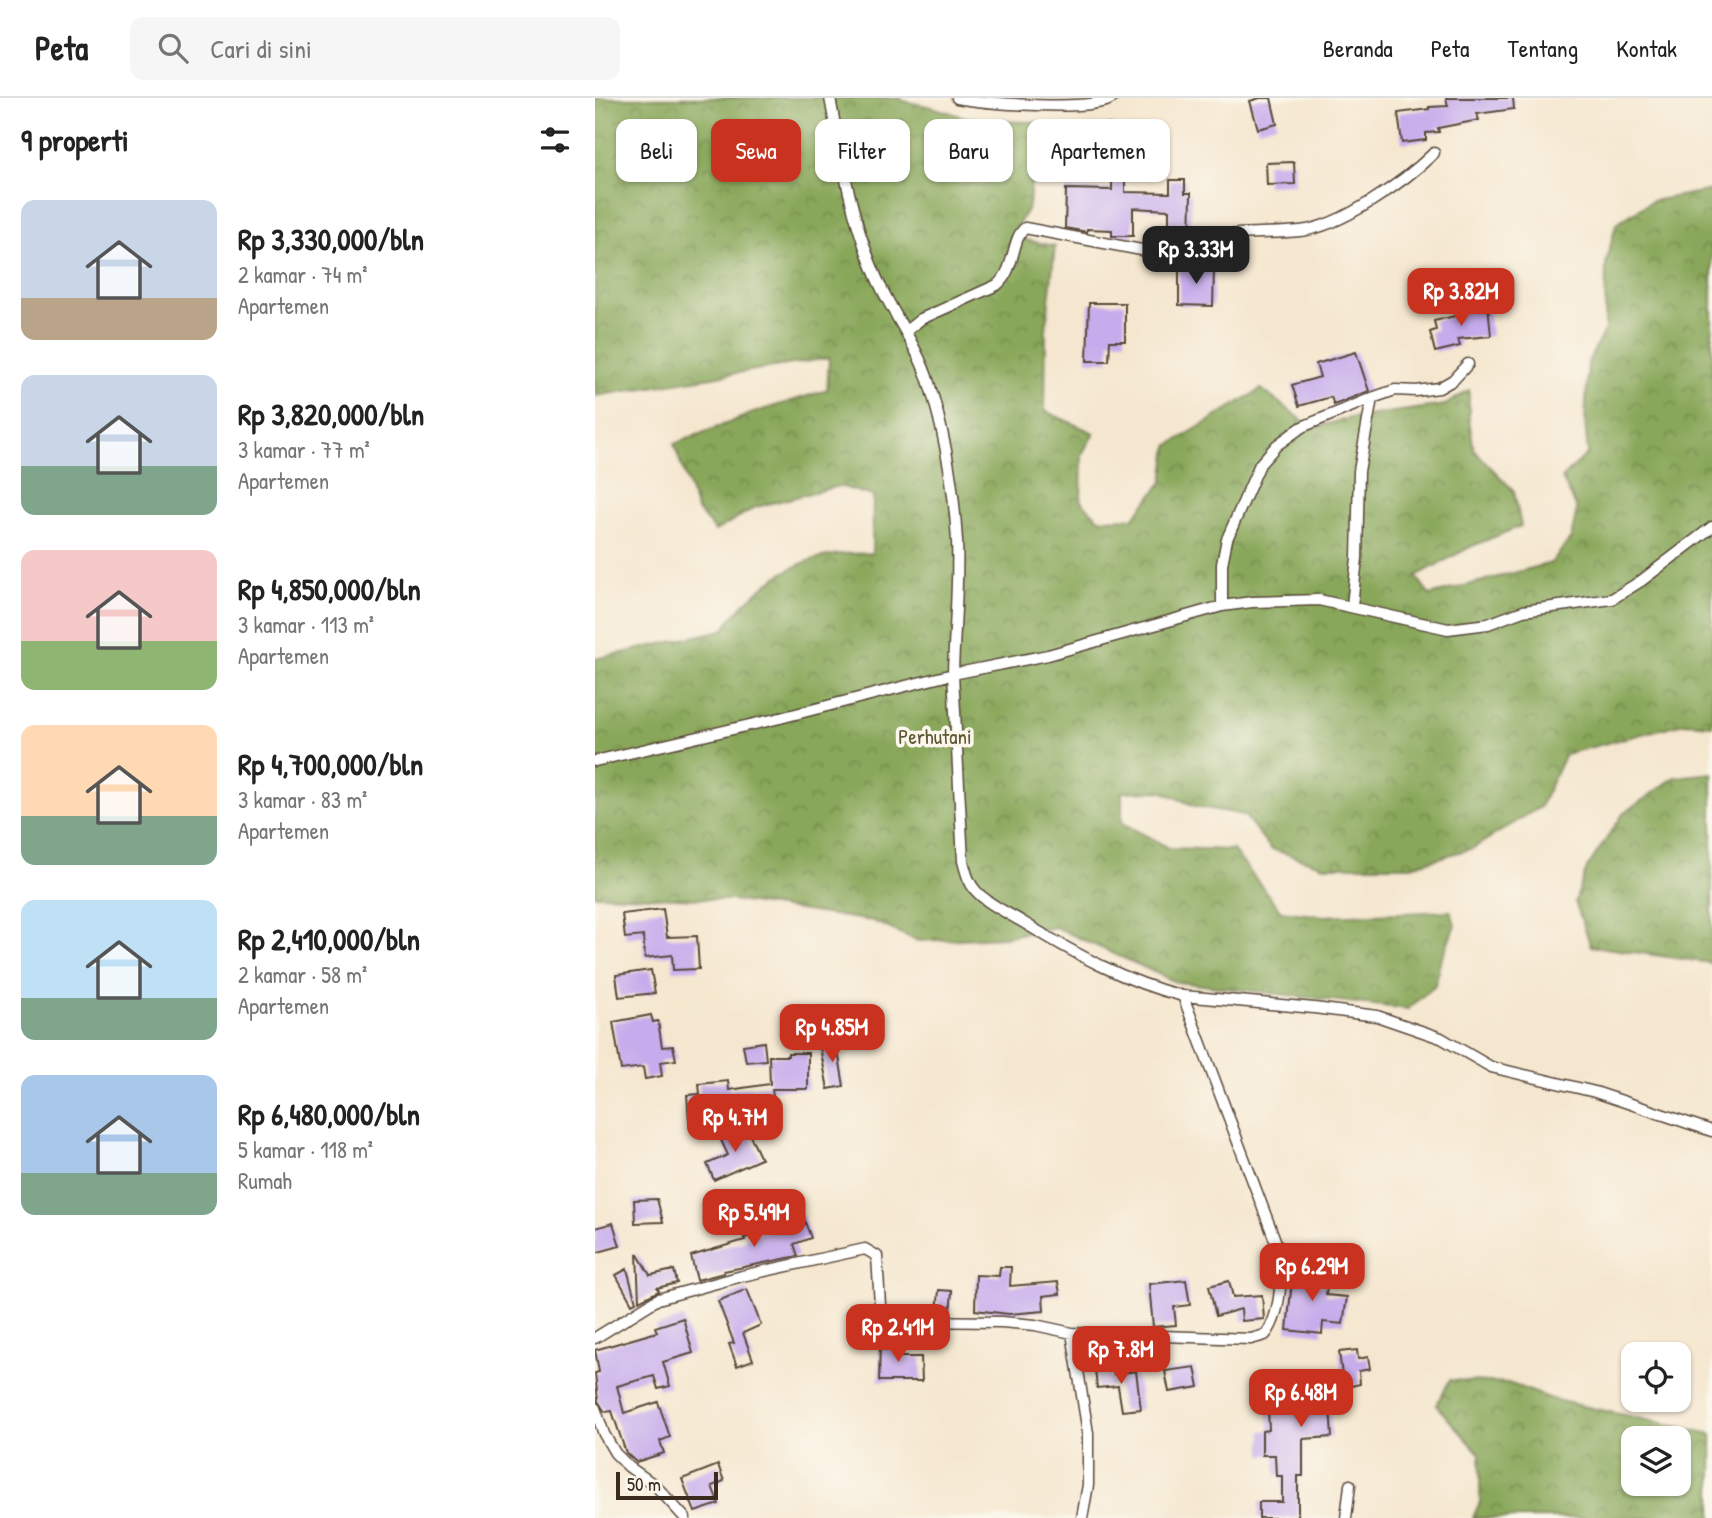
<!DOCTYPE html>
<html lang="id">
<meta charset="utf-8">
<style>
:root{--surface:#fff;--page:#f6f6f6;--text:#222;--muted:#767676;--line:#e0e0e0;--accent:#c8321e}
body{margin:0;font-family:"Patrick Hand",sans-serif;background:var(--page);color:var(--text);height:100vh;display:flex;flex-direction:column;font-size:26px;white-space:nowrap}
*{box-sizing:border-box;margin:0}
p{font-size:23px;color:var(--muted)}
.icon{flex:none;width:38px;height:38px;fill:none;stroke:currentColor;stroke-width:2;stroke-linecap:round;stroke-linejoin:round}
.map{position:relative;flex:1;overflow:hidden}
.side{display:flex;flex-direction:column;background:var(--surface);width:595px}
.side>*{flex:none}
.banner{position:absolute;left:21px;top:21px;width:665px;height:63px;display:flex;gap:14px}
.buttons{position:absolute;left:1026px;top:1244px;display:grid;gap:14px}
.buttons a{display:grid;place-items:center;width:70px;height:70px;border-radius:14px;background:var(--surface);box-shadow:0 2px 5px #0004;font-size:35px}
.scale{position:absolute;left:21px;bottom:18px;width:102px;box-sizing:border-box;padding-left:7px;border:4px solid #3b2a1e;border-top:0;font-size:19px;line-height:24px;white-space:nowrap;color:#3b2a1e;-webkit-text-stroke:5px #fbf7ec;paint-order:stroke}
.price{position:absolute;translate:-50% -60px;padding:0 16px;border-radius:14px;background:var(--accent);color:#fff;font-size:23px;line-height:46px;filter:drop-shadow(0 2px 4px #0008)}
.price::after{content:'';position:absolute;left:50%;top:42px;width:21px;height:16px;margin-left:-10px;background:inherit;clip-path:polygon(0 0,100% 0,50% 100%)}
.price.selected{background:#222;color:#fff}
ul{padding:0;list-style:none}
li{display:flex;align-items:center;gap:21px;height:175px;padding:0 21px}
li span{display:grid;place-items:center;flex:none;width:196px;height:140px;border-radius:14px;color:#555}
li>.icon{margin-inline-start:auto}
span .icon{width:84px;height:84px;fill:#fffc;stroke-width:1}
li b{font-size:30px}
h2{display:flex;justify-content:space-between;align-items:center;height:84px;padding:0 21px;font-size:30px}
.pill{padding:0 24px;border-radius:14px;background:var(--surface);box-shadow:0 2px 5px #0004;font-size:24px;line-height:63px}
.pill.selected{background:var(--accent);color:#fff}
header{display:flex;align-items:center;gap:42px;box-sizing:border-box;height:98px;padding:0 35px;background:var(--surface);border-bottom:2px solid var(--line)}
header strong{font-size:33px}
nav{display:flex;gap:38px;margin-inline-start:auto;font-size:24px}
.search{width:490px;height:63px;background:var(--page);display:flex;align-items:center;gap:18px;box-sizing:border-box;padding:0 24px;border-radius:14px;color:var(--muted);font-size:26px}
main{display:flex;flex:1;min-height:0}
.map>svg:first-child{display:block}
</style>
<header>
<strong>Peta</strong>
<div class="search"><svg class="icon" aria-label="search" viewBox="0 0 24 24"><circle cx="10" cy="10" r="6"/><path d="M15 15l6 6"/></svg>Cari di sini</div>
<nav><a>Beranda</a><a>Peta</a><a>Tentang</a><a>Kontak</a></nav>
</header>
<main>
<section class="side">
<h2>9 properti<svg class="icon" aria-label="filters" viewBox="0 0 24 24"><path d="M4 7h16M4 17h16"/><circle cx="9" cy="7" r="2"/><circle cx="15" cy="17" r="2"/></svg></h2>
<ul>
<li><span style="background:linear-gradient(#c9d6e8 70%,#b9a48a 0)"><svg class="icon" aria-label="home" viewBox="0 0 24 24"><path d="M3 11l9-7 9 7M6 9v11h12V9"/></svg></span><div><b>Rp 3,330,000/bln</b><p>2 kamar · 74 m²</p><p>Apartemen</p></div></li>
<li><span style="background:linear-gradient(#c9d6e8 65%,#7fa58c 0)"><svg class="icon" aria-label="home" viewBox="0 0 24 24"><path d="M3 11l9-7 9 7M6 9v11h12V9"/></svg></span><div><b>Rp 3,820,000/bln</b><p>3 kamar · 77 m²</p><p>Apartemen</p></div></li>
<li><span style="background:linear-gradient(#f6c9c9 65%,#8fb573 0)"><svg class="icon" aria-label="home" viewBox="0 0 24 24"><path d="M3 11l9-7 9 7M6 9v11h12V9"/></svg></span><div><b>Rp 4,850,000/bln</b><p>3 kamar · 113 m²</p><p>Apartemen</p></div></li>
<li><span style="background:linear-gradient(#ffd9b3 65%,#7fa58c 0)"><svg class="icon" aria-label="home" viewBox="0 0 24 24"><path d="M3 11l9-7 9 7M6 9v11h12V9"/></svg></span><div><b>Rp 4,700,000/bln</b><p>3 kamar · 83 m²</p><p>Apartemen</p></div></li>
<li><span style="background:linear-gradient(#bfe0f5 70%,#7fa58c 0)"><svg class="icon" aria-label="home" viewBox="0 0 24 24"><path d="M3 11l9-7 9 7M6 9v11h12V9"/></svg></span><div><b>Rp 2,410,000/bln</b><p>2 kamar · 58 m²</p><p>Apartemen</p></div></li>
<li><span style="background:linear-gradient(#a9c7e8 70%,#7fa58c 0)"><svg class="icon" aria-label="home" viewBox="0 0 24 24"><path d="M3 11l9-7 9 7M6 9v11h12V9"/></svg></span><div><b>Rp 6,480,000/bln</b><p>5 kamar · 118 m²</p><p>Rumah</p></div></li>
</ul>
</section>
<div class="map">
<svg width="1117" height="1420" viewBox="0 0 1117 1420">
<defs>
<pattern id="forest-crowns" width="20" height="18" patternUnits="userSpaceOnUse" patternTransform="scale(1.75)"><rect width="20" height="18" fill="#89a75a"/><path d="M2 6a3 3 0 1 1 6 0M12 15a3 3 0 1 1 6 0" fill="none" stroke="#71884a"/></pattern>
</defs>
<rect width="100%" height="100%" fill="#fbf7ec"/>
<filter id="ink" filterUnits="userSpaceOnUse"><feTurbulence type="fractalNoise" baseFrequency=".0143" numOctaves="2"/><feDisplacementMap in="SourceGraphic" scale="14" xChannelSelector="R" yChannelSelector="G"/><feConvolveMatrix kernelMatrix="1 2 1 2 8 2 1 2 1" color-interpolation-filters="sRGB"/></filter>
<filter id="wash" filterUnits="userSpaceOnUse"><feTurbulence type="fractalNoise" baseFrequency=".00686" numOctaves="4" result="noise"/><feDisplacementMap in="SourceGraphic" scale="28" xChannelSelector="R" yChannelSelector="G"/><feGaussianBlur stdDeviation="1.57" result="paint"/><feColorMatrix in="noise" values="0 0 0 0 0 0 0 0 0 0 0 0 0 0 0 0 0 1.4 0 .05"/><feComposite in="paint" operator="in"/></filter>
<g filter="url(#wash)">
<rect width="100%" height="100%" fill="#f5e7cf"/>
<path fill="url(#forest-crowns)" stroke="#62683c" stroke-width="2" fill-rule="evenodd" d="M 0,0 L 305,0 L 308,3 L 337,9 L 382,23 L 441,24 L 434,108 L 416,139 L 460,148 L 451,231 L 450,313 L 499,335 L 487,356 L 486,403 L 504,421 L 538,420 L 568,384 L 573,348 L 666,291 L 718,330 L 755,320 L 850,307 L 874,292 L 874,321 L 879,352 L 919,393 L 926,428 L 875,449 L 821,478 L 835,497 L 956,465 L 976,440 L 982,411 L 967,380 L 993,355 L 990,325 L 993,264 L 1010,231 L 1011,165 L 1021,126 L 1057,103 L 1117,92 L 1117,627 L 1089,625 L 970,656 L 945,709 L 878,750 L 816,768 L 729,768 L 676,751 L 649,717 L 600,708 L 566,693 L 527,694 L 527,725 L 574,750 L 638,752 L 686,813 L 729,818 L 856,813 L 860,827 L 845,864 L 840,887 L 813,911 L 581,884 L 460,829 L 408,839 L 323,843 L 278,823 L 136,802 L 0,797 L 0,561 L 128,532 C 151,498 191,465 233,458 C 247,455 263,456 277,455 L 278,398 L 244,388 L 161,409 L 120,433 L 102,412 L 79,346 L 161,314 L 232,292 L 234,260 L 0,298 Z
M 1117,675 L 1117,865 L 996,848 L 980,804 L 992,770 L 1028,716 L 1080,679 Z
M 855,1282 L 913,1285 L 960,1302 L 1117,1336 L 1117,1420 L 878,1420 L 885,1404 L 885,1356 L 841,1307 ZM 1083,1340 L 1083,1386 L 1038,1386 L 1038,1340 Z"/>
<g id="blocks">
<path fill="#c6acec" d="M 665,0 L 676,0 L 682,26 L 663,31 L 655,3 Z
M 851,0 L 918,0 L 919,11 L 882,16 L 884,22 L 843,30 L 844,34 L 831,35 L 831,42 L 807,45 L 803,15 L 834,11 L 834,9 L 853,8 Z
M 515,26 L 516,48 L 509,48 L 509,66 L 472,68 L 473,30 L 495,31 L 495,27 Z
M 699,64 L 700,86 L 672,87 L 671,65 Z
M 517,79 L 530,79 L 530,94 L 575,95 L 575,82 L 590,82 L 590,95 L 596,95 L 595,150 L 574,149 L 574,112 L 538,110 L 538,138 L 517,138 L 517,132 L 492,131 L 492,134 L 470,130 L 471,91 L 517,92 Z
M 584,165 L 595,166 L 594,171 L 619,171 L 618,208 L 584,207 Z
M 494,205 L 530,205 L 530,243 L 515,243 L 514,263 L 492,263 Z
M 893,207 L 896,238 L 863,241 L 865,248 L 840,254 L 835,234 L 841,232 L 839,223 L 868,216 L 867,209 Z
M 761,254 L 774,293 L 739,307 L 736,299 L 704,308 L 697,287 L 725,279 L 721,266 Z
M 68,811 L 72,839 L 102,838 L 104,871 L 78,872 L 77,857 L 50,860 L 48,838 L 30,840 L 27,816 Z
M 56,872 L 60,895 L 24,899 L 21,877 Z
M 56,917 L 58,924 L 63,923 L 67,949 L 78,948 L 81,962 L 65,964 L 67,978 L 50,981 L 48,969 L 26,972 L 18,924 Z
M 241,941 L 249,988 L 233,991 L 224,944 Z
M 169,944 L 171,962 L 151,964 L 148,947 Z
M 193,955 L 213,955 L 213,991 L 177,991 L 179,1005 L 143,1011 L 145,1016 L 94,1021 L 92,997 L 105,996 L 104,986 L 133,983 L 134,992 L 175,986 L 174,958 L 193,958 Z
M 151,1029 L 166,1061 L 119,1082 L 112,1066 L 133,1057 L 125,1040 Z
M 62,1101 L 68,1124 L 40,1125 L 39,1102 Z
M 207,1116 L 216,1140 L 199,1146 L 203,1158 L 129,1173 L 129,1175 L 102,1182 L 96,1158 L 150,1142 L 149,1140 L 174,1132 L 172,1128 Z
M 18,1125 L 25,1148 L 0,1155 L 0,1130 Z
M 42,1155 L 55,1177 L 79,1172 L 82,1185 L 62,1190 L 64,1193 L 44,1203 Z
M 699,1163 L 718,1165 L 716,1186 L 732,1188 L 731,1197 L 752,1199 L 748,1226 L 728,1224 L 727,1236 L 692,1232 Z
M 405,1169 L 416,1169 L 415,1188 L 463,1184 L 465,1196 L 448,1198 L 449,1213 L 414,1216 L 380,1212 L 381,1177 L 404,1178 Z
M 32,1171 L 41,1204 L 37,1206 L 21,1177 Z
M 591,1182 L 595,1207 L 579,1209 L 581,1227 L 558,1229 L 554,1186 Z
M 634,1183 L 638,1199 L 667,1197 L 669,1221 L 647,1223 L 646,1211 L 621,1218 L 614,1188 Z
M 152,1191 L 166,1227 L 148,1235 L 158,1262 L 142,1268 L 134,1246 L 139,1245 L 123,1203 Z
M 344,1192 L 357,1193 L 355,1216 L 342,1215 Z
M 88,1220 L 98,1255 L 68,1264 L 75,1288 L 63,1291 L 59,1278 L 22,1288 L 29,1315 L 63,1304 L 75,1339 L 65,1343 L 69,1355 L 41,1364 L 31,1355 L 17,1313 L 10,1314 L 3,1303 L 0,1275 L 4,1274 L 0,1252 L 62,1234 L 60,1229 Z
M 285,1244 L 306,1244 L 306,1259 L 326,1259 L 327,1283 L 284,1283 Z
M 762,1252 L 763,1261 L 773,1259 L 775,1271 L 764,1273 L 765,1286 L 734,1293 L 737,1339 L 708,1341 L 708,1378 L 703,1378 L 703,1420 L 664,1420 L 664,1404 L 687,1404 L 687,1378 L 681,1378 L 680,1357 L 667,1357 L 667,1333 L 674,1332 L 672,1292 L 715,1291 L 714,1283 L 733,1281 L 747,1277 L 744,1254 Z
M 519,1269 L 519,1276 L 541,1273 L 546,1311 L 527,1313 L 523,1288 L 502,1290 L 500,1271 Z
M 600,1269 L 604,1289 L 574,1294 L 570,1273 Z
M 123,1367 L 129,1383 L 117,1388 L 124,1406 L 100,1414 L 87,1381 Z"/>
</g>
</g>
<g filter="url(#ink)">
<use href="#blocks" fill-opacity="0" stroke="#574639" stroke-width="2"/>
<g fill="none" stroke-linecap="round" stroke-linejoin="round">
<g stroke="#574639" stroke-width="13">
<path id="street" d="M 362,0 C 390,5 496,14 517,0
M 311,233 L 326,221 L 402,187 C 421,171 416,141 430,130 L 573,157 L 593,158 L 605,158 L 615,152 L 629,138 C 654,133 680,136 705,133 C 746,129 810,83 839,55
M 1117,429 L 1046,483 L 1017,501 L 928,513 L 893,526 L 853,531 L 724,502 L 657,504 L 627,508 L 453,557 L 358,576 L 368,763 C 371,774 373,784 381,793 C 393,806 411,814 426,823 C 477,854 530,884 588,898 L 719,910 L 782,918 L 846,940 L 896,969 L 1000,994 L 1117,1033
M 627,508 L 627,466 L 632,441 L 665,366 L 682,347 L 707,329 L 777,300
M 757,508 L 762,460 L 764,373 L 777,300 L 800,292 L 821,293 L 844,290 L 858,282 L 873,266
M 0,663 L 181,621 L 358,576 C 359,532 364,487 362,443 C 359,389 350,336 334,285 C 322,246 295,213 280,176 C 256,120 246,59 235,0
M 477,1235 L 493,1335 L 493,1387 L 487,1420
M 0,1240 L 63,1201 L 147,1178 L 270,1151 L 282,1158 L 285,1207 C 288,1219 296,1221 308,1223 L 407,1224 L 440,1227 L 477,1235 L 656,1241 L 670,1237 C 685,1220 687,1180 686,1158 L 588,898
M 0,1310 L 9,1336 L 20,1355 L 34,1369 L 61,1388 L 90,1420
M 751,1420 L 755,1387"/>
</g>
<use href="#street" stroke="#fff" stroke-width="10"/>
</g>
</g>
<g text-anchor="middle" stroke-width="7" stroke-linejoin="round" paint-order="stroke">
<g font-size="21" fill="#5d5733" stroke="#fbf7ec">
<text x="340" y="646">Perhutani</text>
</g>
</g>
</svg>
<div class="buttons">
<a><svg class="icon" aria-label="locate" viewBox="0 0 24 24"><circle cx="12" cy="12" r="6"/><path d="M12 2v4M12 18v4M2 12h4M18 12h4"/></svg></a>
<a><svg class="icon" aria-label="layers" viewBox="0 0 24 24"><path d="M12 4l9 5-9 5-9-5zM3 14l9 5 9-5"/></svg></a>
</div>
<div class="scale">50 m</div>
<b class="price selected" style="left:601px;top:188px">Rp 3.33M</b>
<b class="price" style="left:866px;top:230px">Rp 3.82M</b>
<b class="price" style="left:237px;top:966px">Rp 4.85M</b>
<b class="price" style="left:140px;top:1056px">Rp 4.7M</b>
<b class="price" style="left:159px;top:1151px">Rp 5.49M</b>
<b class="price" style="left:717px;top:1205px">Rp 6.29M</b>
<b class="price" style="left:303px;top:1266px">Rp 2.41M</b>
<b class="price" style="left:526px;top:1288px">Rp 7.8M</b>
<b class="price" style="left:706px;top:1331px">Rp 6.48M</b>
<div class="banner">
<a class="pill">Beli</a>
<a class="pill selected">Sewa</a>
<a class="pill">Filter</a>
<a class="pill">Baru</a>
<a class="pill">Apartemen</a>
</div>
</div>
</main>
